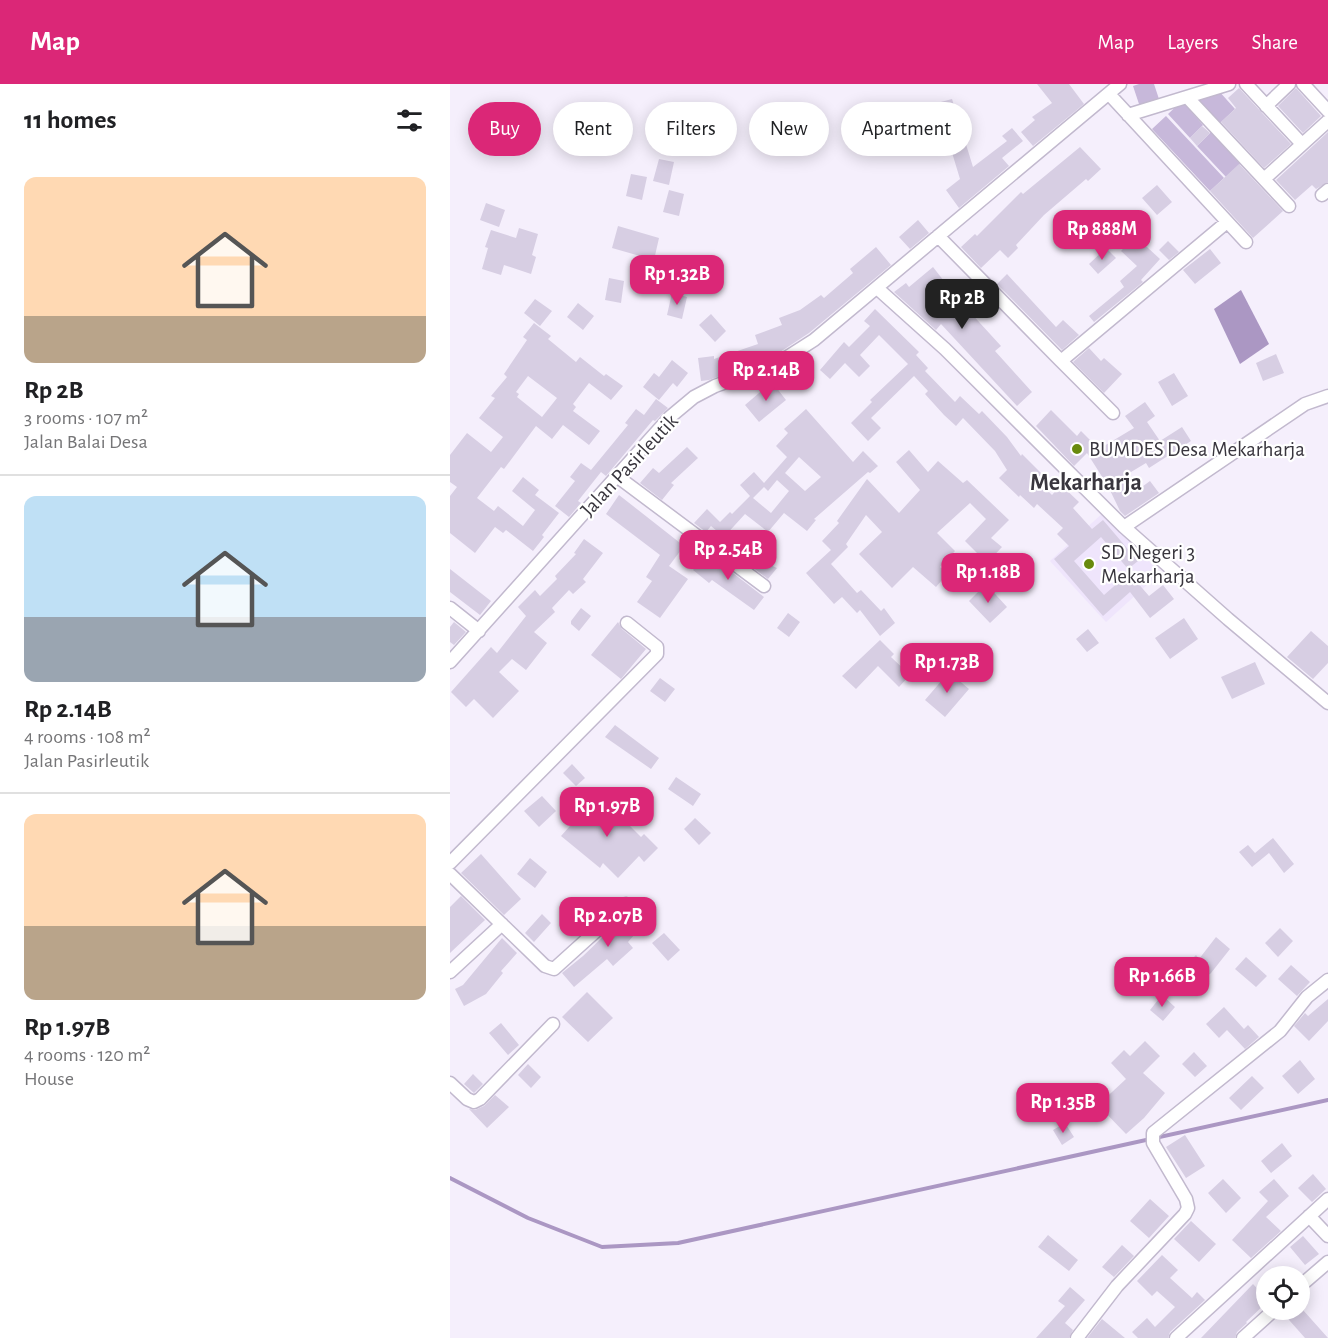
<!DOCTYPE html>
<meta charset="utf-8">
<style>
:root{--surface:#fff;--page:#f2f2f2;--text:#202124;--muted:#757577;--line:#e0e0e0;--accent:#db2777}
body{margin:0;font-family:"Alegreya Sans",sans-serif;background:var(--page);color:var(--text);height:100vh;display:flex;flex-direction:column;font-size:22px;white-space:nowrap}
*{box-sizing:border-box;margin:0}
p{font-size:20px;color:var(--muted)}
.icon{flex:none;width:33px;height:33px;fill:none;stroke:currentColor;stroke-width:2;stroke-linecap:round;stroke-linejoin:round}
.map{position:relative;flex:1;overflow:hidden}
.side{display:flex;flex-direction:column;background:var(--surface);width:450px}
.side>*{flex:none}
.banner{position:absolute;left:18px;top:18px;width:570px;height:54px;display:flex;gap:12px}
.fabs{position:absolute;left:806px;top:1182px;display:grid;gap:12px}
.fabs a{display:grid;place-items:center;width:54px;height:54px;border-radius:50%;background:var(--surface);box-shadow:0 3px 15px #0003;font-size:30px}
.price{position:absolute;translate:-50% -51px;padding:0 14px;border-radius:12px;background:var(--accent);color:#fff;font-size:20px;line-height:39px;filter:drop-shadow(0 2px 3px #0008)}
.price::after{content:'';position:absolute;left:50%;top:36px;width:18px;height:14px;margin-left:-9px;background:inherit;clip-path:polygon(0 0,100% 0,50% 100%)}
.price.selected{background:#222;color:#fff}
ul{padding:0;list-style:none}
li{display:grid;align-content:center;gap:12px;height:318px;padding:0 24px}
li+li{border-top:2px solid var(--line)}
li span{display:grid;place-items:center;height:186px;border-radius:12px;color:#555}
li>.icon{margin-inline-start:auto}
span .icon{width:108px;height:108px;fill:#fffc;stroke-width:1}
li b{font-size:26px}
h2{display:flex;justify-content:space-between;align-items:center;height:72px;padding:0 24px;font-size:26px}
.tag{padding:0 21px;border-radius:27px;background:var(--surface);box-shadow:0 3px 15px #0003;font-size:21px;line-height:54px}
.tag.selected{background:var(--accent);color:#fff}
header{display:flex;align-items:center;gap:36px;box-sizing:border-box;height:84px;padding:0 30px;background:var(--accent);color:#fff}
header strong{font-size:28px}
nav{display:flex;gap:33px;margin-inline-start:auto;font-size:21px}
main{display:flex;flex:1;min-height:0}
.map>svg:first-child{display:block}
</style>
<header>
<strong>Map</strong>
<nav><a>Map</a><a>Layers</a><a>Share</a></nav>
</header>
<main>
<section class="side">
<h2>11 homes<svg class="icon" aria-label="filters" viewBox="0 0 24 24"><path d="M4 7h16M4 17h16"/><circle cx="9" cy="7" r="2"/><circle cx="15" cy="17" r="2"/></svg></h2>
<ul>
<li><span style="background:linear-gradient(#ffd9b3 75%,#b9a48a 0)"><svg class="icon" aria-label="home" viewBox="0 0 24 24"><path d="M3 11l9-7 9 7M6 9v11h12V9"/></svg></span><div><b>Rp 2B</b><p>3 rooms · 107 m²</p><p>Jalan Balai Desa</p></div></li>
<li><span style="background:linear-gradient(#bfe0f5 65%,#9aa5b1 0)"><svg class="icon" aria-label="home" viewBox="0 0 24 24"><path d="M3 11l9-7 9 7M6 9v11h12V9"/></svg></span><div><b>Rp 2.14B</b><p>4 rooms · 108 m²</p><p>Jalan Pasirleutik</p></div></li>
<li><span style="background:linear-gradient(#ffd9b3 60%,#b9a48a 0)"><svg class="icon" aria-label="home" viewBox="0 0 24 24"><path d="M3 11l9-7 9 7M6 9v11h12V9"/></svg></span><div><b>Rp 1.97B</b><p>4 rooms · 120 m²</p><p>House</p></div></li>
</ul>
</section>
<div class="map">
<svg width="878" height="1254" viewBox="0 0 878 1254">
<rect width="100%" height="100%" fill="#f5effc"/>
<path fill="#efe5fc" d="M 654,428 L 710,489 L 656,538 L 600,477 Z"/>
<path fill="#c7b8da" d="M 689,0 L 704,0 L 710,18 L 690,23 L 683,2 Z
M 768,6 L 785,25 L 769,40 L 745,13 Z
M 732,17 L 753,41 L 740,54 L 718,30 Z
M 716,32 L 774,94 L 760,107 L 702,45 Z
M 761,48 L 790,80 L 776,93 L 747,62 Z"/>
<path fill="#ab97c3" d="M 791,206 L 819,260 L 790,280 L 764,225 Z"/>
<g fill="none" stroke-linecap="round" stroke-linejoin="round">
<path stroke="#ab97c3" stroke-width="4" d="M 0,1094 L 78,1134 L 152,1163 L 228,1159 L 878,1016"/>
</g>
<path fill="#d7cee3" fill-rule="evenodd" d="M 587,0 L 619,0 L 634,20 L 583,62 L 571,48 L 585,36 L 582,33 L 602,19 Z
M 789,4 L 841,60 L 814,84 L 771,38 L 786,24 L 778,14 Z
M 846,4 L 871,32 L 853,49 L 828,22 Z
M 502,15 L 523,83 L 557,57 L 552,52 L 562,44 L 573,57 L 552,74 L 559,82 L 509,124 L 496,106 L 510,95 L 487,19 Z
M 752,42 L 760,49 L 747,62 L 740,54 Z
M 878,48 L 878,98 L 866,105 L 862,101 L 845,116 L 826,96 Z
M 630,63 L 651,85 L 638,97 L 636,95 L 594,131 L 566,161 L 568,164 L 558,174 L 550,166 L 531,184 L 511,163 L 525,150 L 527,152 L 571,108 L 573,110 Z
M 209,75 L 224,78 L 219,101 L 203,97 Z
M 789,80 L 833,127 L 803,154 L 760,107 Z
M 181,90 L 197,93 L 192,116 L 176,112 Z
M 707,101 L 722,118 L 707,131 L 692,114 Z
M 219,106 L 234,110 L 229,132 L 213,128 Z
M 36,119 L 55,126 L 49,143 L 30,136 Z
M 468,136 L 479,149 L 460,165 L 449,153 Z
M 168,142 L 209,154 L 204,176 L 162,164 Z
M 69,144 L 88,150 L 82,171 L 86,173 L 81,190 L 54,181 L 51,191 L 32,185 L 38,164 L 35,163 L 41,146 L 66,154 Z
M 685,152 L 710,175 L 691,196 L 693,198 L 644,238 L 639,232 L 674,203 L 670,197 L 687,182 L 671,167 Z
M 718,157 L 729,168 L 719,176 L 709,166 Z
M 426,163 L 441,181 L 359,249 L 324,272 L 259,296 L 251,297 L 248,274 L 264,272 L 264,275 L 308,260 L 305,251 L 332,241 L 329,234 L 350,226 L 371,211 L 374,214 L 403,189 L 400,185 Z
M 656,164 L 666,174 L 648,190 L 639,180 Z
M 760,165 L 771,179 L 745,200 L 733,186 Z
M 483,183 L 508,215 L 551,262 L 545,267 L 582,308 L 567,322 L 491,240 L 486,246 L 444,208 L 456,199 L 459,203 Z
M 557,190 L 606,243 L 613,236 L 629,251 L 612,266 L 547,200 Z
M 159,194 L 174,197 L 171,219 L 155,216 Z
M 222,209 L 237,213 L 232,235 L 217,231 Z
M 85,215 L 102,227 L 90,242 L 74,229 Z
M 128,219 L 144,232 L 133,246 L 117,233 Z
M 425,225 L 469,268 L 466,271 L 478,284 L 475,287 L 505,318 L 510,312 L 529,330 L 532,327 L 557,353 L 571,372 L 572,370 L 592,390 L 586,395 L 602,411 L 611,401 L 629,418 L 623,424 L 642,445 L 653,436 L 688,477 L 678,485 L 651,453 L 624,477 L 654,511 L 679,489 L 699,512 L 713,501 L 724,515 L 700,534 L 680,508 L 653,532 L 604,475 L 619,462 L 607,450 L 613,444 L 587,420 L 584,424 L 570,411 L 569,413 L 549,394 L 557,386 L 545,367 L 513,334 L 506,342 L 494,331 L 475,310 L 478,307 L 464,292 L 421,334 L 431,344 L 418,357 L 401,339 L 422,318 L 420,316 L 458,280 L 429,251 L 410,271 L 420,282 L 409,293 L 395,279 L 380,295 L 370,286 L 394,258 L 399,263 L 420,242 L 414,237 Z
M 261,230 L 276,247 L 265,258 L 249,241 Z
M 84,239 L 101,252 L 98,255 L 126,278 L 130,273 L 154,292 L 156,290 L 173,302 L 161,316 L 139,299 L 123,320 L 126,323 L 123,327 L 150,347 L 139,361 L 113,341 L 102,355 L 86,342 L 54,385 L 51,383 L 27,414 L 44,427 L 48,422 L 73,442 L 85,426 L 62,407 L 73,393 L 89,406 L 85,411 L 109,429 L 92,451 L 94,453 L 83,467 L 56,446 L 53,449 L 45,443 L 25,469 L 0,449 L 0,412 L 7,403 L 0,398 L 0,371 L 17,349 L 41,368 L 53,353 L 29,334 L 45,314 L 41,312 L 57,293 L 54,290 L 77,256 L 73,253 ZM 78,292 L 107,314 L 92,333 L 67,313 L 69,310 L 66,308 Z
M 639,264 L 651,277 L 654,274 L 672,290 L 654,309 L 623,278 Z
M 826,270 L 834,289 L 813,297 L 806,279 Z
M 222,276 L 238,289 L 227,303 L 223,299 L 209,316 L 193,303 L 204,289 L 209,293 Z
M 724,289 L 738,312 L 722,322 L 708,298 Z
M 322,298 L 336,316 L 309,338 L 295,321 Z
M 206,315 L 218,324 L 205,337 L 203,336 L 156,392 L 151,388 L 128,417 L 131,419 L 119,433 L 105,422 L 125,397 L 120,393 L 131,379 L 141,386 L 178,341 L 175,339 L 186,325 L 194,331 Z
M 695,318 L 705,332 L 697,338 L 710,357 L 732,343 L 741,357 L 699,384 L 696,379 L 676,391 L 685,408 L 700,397 L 709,409 L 675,432 L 670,427 L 658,402 L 637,369 L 624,382 L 586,342 L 601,326 L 627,352 L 631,347 L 649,365 L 684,344 L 675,332 Z
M 356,325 L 403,378 L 413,367 L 428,382 L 420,389 L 418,388 L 364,435 L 366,436 L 357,447 L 334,429 L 318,448 L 295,430 L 274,453 L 261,442 L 256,448 L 244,439 L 257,425 L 270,438 L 280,428 L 282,430 L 300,412 L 290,401 L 304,388 L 314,399 L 337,373 L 326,362 L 338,349 L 334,345 ZM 349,373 L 371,393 L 355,407 L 335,389 ZM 327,396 L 339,407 L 321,429 L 303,414 L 314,403 L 318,407 Z
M 237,363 L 248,374 L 221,399 L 224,401 L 212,416 L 190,399 L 203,384 L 209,389 Z
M 459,366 L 478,388 L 488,377 L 513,399 L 517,396 L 559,436 L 541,454 L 552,463 L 537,479 L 515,457 L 536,435 L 520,419 L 487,449 L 505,467 L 490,483 L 498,489 L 486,503 L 463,483 L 442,504 L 409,470 L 432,448 L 416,431 L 396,460 L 398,463 L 381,480 L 407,509 L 411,506 L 431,527 L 434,524 L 445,539 L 430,552 L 410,526 L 407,529 L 392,513 L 384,520 L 356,489 L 381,466 L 372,457 L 389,439 L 387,437 L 417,395 L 449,429 L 470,406 L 446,378 Z
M 169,411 L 234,462 L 219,482 L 238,495 L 210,534 L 187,518 L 202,497 L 196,493 L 210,471 L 156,430 Z
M 134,455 L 153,469 L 133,495 L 136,498 L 123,510 L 119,506 L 102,524 L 105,528 L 84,548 L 97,559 L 76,586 L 62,575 L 49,588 L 69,607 L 43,634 L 24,615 L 16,623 L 1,608 L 41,563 L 47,569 L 76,532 L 68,523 L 85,506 L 90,512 L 107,495 L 105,492 L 126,470 L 124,469 Z
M 293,461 L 307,472 L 305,474 L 327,484 L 318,495 L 286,471 Z
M 257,469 L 314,513 L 304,526 L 262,496 L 259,499 L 243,486 Z
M 0,485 L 41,517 L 30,531 L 0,508 Z
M 536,500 L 557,523 L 540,539 L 519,517 Z
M 131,524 L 141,532 L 129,547 L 121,540 L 121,537 Z
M 338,529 L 350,538 L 339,553 L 327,544 Z
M 734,534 L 748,555 L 720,575 L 705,554 Z
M 4,538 L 16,548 L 4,561 L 0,558 L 0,543 Z
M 168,538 L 172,545 L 196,565 L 171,595 L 141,571 Z
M 638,545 L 649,559 L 637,568 L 626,555 Z
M 861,547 L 878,562 L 878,579 L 863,595 L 837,573 Z
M 430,556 L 444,570 L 441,573 L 460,591 L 449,603 L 428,582 L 406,605 L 392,592 Z
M 805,578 L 815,600 L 782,615 L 771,593 Z
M 499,588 L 519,605 L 495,633 L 475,616 Z
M 210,594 L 225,605 L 215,618 L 200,607 Z
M 165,641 L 209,674 L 201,685 L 155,653 Z
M 122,680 L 135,694 L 126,702 L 113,689 Z
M 226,693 L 251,710 L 243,722 L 218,705 Z
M 143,709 L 168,735 L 171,733 L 191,753 L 194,750 L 208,764 L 194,778 L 189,772 L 168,794 L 153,779 L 150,784 L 111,752 L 136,724 L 132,720 Z
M 92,712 L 106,727 L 89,743 L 74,727 Z
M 245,734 L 261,749 L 249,761 L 234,745 Z
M 823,754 L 844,780 L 834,789 L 819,769 L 802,783 L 789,768 L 798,761 L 805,769 Z
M 31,770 L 71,815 L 54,831 L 11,789 Z
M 80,774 L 97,788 L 85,804 L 67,790 Z
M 11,812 L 35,836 L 0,869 L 0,823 Z
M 184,823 L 198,835 L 178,858 L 183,864 L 163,882 L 157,875 L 124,903 L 112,889 L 133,872 Z
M 92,830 L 101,839 L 84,858 L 75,849 Z
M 830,844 L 843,857 L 828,873 L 815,859 Z
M 214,849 L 230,866 L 218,877 L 202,859 Z
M 766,853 L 780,865 L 761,889 L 745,903 L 730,887 L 746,871 L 749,875 Z
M 52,854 L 67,869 L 51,887 L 53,889 L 36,910 L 14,922 L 5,905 L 13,901 Z
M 796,873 L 817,892 L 806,903 L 785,885 Z
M 841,881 L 860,898 L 847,912 L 828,895 Z
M 137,908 L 163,934 L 138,958 L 112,933 Z
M 712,911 L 725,923 L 713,937 L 700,926 Z
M 878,915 L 878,937 L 859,957 L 844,942 L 855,929 L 858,932 Z
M 774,923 L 794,945 L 798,941 L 809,953 L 795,965 L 777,946 L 769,954 L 756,940 Z
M 51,939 L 69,961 L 58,971 L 39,949 Z
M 695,957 L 710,972 L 693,989 L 715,1009 L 694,1034 L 676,1050 L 648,1021 L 676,995 L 661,979 L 674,966 L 680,972 Z
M 744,968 L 757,982 L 745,993 L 732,980 Z
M 850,976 L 865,995 L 848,1010 L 832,992 Z
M 78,980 L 91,993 L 81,1004 L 68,991 Z
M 23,990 L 33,1000 L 24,1009 L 14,1000 Z
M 802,992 L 814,1004 L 791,1026 L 779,1014 Z
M 45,1011 L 59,1023 L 37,1044 L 19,1025 L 25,1026 L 34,1022 Z
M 615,1039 L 624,1053 L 612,1061 L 603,1046 Z
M 735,1051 L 755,1082 L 736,1094 L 716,1063 Z
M 832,1059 L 842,1072 L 821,1089 L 811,1077 Z
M 863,1090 L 876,1105 L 862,1118 L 848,1104 Z
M 773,1095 L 791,1114 L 776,1129 L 758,1109 Z
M 824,1095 L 839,1112 L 816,1133 L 831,1147 L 801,1174 L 782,1156 L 818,1117 L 809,1108 Z
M 700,1115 L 719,1132 L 699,1154 L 680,1137 Z
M 741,1137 L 766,1160 L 749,1178 L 724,1155 Z
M 598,1151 L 628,1176 L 619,1187 L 588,1163 Z
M 853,1152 L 869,1170 L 855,1181 L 840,1163 Z
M 672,1161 L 684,1172 L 664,1193 L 652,1183 Z
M 712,1171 L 728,1186 L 720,1194 L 742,1214 L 747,1208 L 755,1216 L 720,1248 L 718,1254 L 688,1254 L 682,1248 L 697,1234 L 705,1243 L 725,1223 L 707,1207 L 702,1212 L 687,1197 Z
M 803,1200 L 816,1214 L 816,1219 L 796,1238 L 797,1239 L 787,1248 L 785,1254 L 751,1254 Z
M 620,1203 L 635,1216 L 615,1239 L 623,1246 L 619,1254 L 586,1254 L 615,1222 L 608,1217 Z
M 832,1226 L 853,1226 L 878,1254 L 855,1254 L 832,1228 Z
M 652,1235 L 675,1254 L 637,1254 Z"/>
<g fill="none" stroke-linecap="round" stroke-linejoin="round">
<g stroke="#c2b9ce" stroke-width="15">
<path id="minor" d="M 796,0 L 852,60
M 853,0 L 878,27
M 659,10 L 796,158
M 737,13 L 839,122
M 816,22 L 839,0
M 678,31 L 779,0
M 814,95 L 878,37
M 872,111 L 878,106
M 488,152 L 611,277 L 777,138
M 427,204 L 495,265 L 674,443 L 778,535 L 878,619
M 611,277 L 663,329
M 168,393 L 314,502
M 674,443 L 855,320 L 878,312
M 0,524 L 29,547
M 0,578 L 220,333 L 244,313 L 265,302 L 328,279 L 364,256 L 670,0
M 0,779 L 207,570 L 207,563 L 177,539
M 0,790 L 95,882 L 104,885 L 176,820
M 0,888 L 52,840
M 0,999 L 17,1015 L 24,1018 L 30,1015 L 103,940
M 859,1132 L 878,1152
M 849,1203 L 878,1178
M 627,1254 L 667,1202 L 735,1130 L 738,1124 L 736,1115 L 703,1059 L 703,1049 L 830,947 L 857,913 L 878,896
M 726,1254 L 878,1115
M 793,1254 L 824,1226"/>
</g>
<use href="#minor" stroke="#fff" stroke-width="12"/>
</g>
<g fill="#688a0d" stroke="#fff" stroke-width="2">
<circle cx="627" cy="365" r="6"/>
<circle cx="639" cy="480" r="6"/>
</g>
<g text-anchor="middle" stroke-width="4.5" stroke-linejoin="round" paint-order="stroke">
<g font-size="21" fill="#39363e" stroke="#fff" text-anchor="start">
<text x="639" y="372">BUMDES Desa Mekarharja</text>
<text x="651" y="475">SD Negeri 3<tspan x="651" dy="24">Mekarharja</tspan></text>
</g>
<g font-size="21" fill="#39363e" stroke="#fff">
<text transform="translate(179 381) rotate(-47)" y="7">Jalan Pasirleutik</text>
</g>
<g font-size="24" font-weight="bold" fill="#39363e" stroke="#fff">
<text x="636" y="406">Mekarharja</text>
</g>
</g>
</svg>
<div class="fabs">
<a><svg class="icon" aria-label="locate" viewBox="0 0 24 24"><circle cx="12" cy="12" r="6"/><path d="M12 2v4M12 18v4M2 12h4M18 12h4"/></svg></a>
</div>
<b class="price" style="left:652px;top:177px">Rp 888M</b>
<b class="price" style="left:227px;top:222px">Rp 1.32B</b>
<b class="price selected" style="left:512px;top:246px">Rp 2B</b>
<b class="price" style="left:316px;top:318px">Rp 2.14B</b>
<b class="price" style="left:278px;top:497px">Rp 2.54B</b>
<b class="price" style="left:538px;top:520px">Rp 1.18B</b>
<b class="price" style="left:497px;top:610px">Rp 1.73B</b>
<b class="price" style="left:157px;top:754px">Rp 1.97B</b>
<b class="price" style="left:158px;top:864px">Rp 2.07B</b>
<b class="price" style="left:712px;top:924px">Rp 1.66B</b>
<b class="price" style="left:613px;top:1050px">Rp 1.35B</b>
<div class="banner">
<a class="tag selected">Buy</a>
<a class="tag">Rent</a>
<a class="tag">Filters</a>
<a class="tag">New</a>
<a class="tag">Apartment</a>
</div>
</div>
</main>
